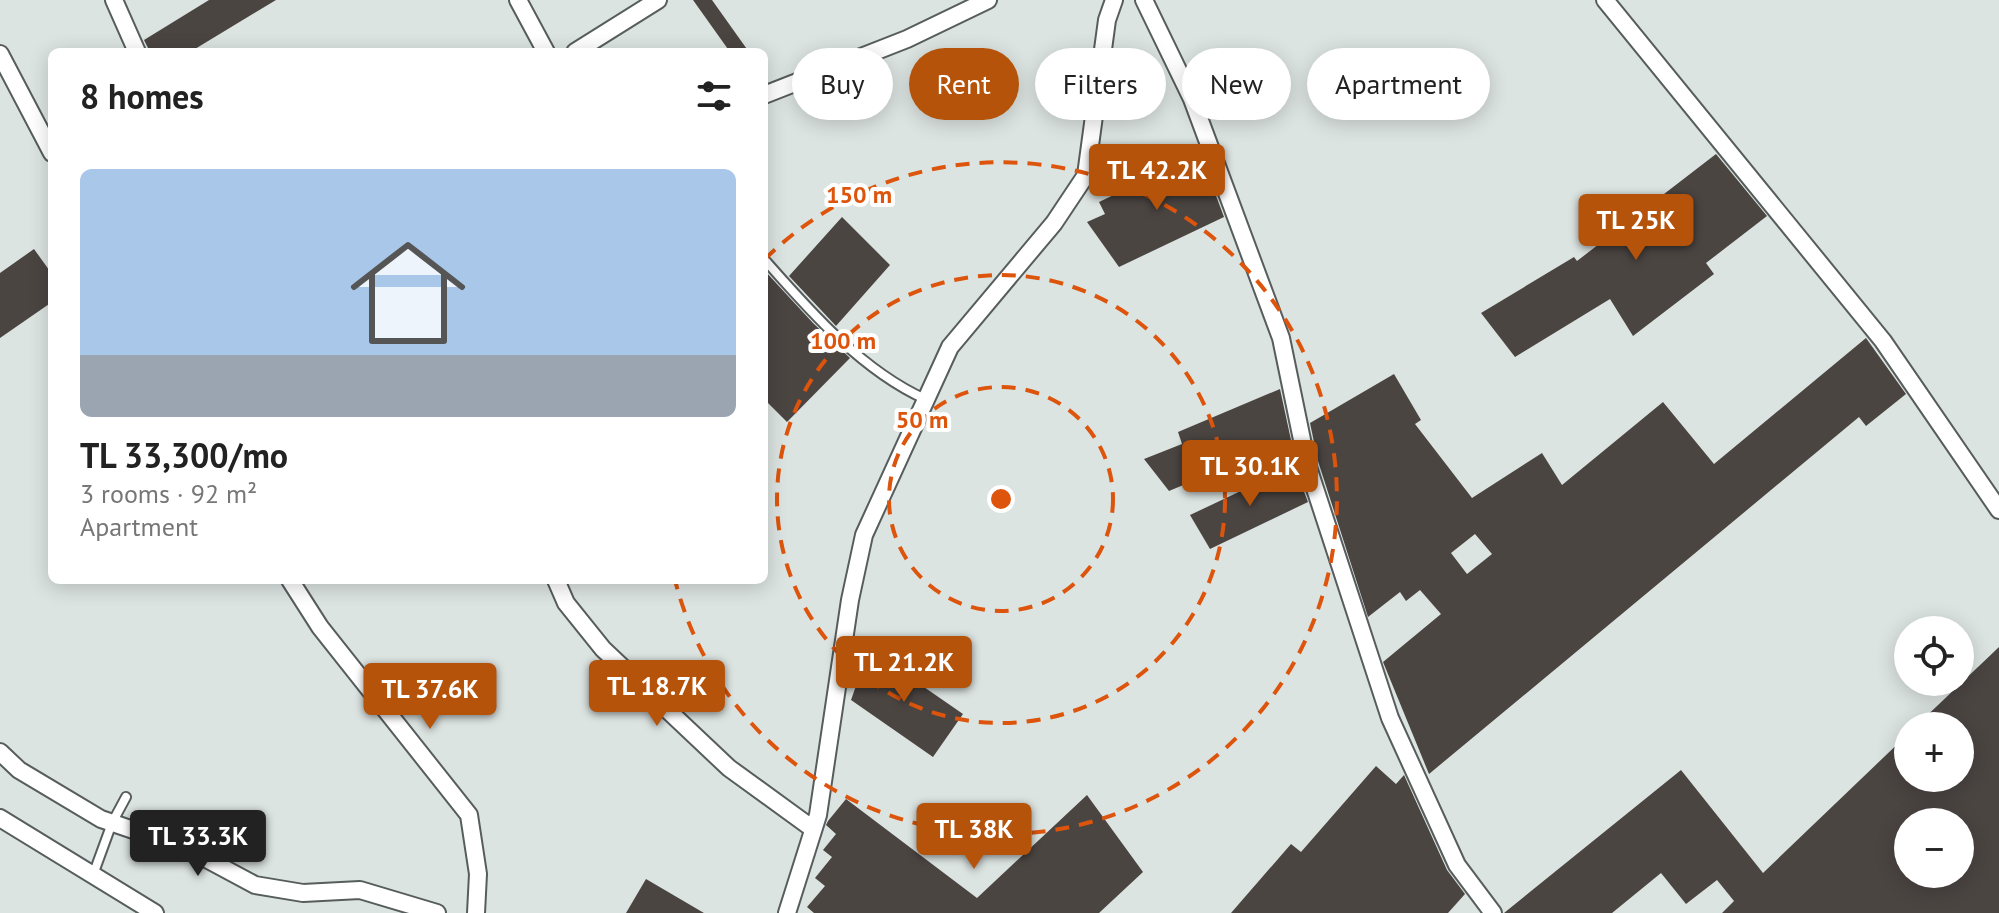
<!DOCTYPE html>
<meta charset="utf-8">
<style>
:root{--surface:#fff;--page:#f6f6f6;--text:#222;--muted:#767676;--line:#e0e0e0;--accent:#b45309}
body{margin:0;font-family:"PT Sans",sans-serif;background:var(--page);color:var(--text);height:100vh;display:flex;flex-direction:column;font-size:30px;white-space:nowrap}
*{box-sizing:border-box;margin:0}
p{font-size:26px;color:var(--muted)}
.icon{flex:none;width:44px;height:44px;fill:none;stroke:currentColor;stroke-width:2;stroke-linecap:round;stroke-linejoin:round}
.map{position:relative;flex:1;overflow:hidden}
.details{position:absolute;left:48px;top:48px;width:720px;height:536px;display:flex;flex-direction:column;background:var(--surface);border-radius:12px;box-shadow:0 4px 20px #0003}
.details>*{flex:none}
.hud{position:absolute;left:792px;top:48px;width:760px;height:72px;display:flex;gap:16px}
.buttons{position:absolute;left:1894px;top:616px;display:grid;gap:16px}
.buttons a{display:grid;place-items:center;width:80px;height:80px;border-radius:50%;background:var(--surface);box-shadow:0 4px 20px #0003;font-size:40px}
.price{position:absolute;translate:-50% -68px;padding:0 18px;border-radius:8px;background:var(--accent);color:#fff;font-size:26px;line-height:52px;filter:drop-shadow(0 2px 4px #0008)}
.price::after{content:'';position:absolute;left:50%;top:48px;width:24px;height:18px;margin-left:-12px;background:inherit;clip-path:polygon(0 0,100% 0,50% 100%)}
.price.current{background:#222;color:#fff}
ul{padding:0;list-style:none}
li{display:grid;align-content:center;gap:16px;height:424px;padding:0 32px}
li+li{border-top:2px solid var(--line)}
li span{display:grid;place-items:center;height:248px;border-radius:12px;color:#555}
li>.icon{margin-inline-start:auto}
span .icon{width:144px;height:144px;fill:#fffc;stroke-width:1}
li b{font-size:34px}
h2{display:flex;justify-content:space-between;align-items:center;height:96px;padding:0 32px;font-size:34px}
.tag{padding:0 28px;border-radius:36px;background:var(--surface);box-shadow:0 4px 20px #0003;font-size:28px;line-height:72px}
.tag.current{background:var(--accent);color:#fff}
.map>svg:first-child{display:block}
</style>
<div class="map">
<svg width="1999" height="913" viewBox="0 0 1999 913">
<rect width="100%" height="100%" fill="#dce4e2"/>
<path fill="#4b4542" fill-rule="evenodd" d="M 209,0 L 276,0 L 190,52 L 150,52 L 144,40 Z
M 693,0 L 712,0 L 749,52 L 730,52 Z
M 1716,154 L 1767,216 L 1706,263 L 1714,274 L 1633,336 L 1610,299 L 1515,357 L 1481,313 L 1574,257 L 1577,261 Z
M 1197,155 L 1209,177 L 1224,217 L 1119,267 L 1087,222 L 1105,214 L 1099,202 Z
M 842,217 L 890,265 L 836,326 L 789,276 Z
M 34,249 L 52,274 L 52,302 L 0,338 L 0,273 Z
M 764,270 L 813,323 L 850,358 L 787,422 L 764,399 Z
M 1866,338 L 1906,394 L 1866,426 L 1859,417 L 1429,774 L 1383,662 L 1441,614 L 1420,590 L 1406,601 L 1400,592 L 1368,617 L 1318,461 L 1310,423 L 1394,374 L 1421,420 L 1415,424 L 1472,498 L 1542,453 L 1562,485 L 1663,402 L 1714,464 ZM 1475,534 L 1492,554 L 1467,574 L 1451,553 Z
M 1280,389 L 1291,440 L 1169,491 L 1144,459 L 1182,444 L 1178,432 Z
M 1294,466 L 1308,502 L 1210,549 L 1190,515 Z
M 1999,647 L 1999,913 L 1722,913 L 1734,901 L 1717,880 L 1686,904 L 1661,873 L 1612,913 L 1504,913 L 1681,770 L 1763,873 L 1908,734 L 1908,778 L 1960,778 L 1960,726 L 1916,726 ZM 1908,822 L 1960,822 L 1960,874 L 1908,874 Z
M 869,649 L 963,714 L 933,757 L 851,700 Z
M 1376,766 L 1396,784 L 1404,775 L 1447,870 L 1465,894 L 1448,913 L 1231,913 L 1291,844 L 1301,852 Z
M 1087,795 L 1143,872 L 1099,913 L 814,913 L 807,907 L 825,886 L 815,878 L 832,857 L 823,850 L 836,834 L 826,825 L 828,821 L 846,799 L 977,898 Z
M 646,879 L 704,913 L 626,913 Z"/>
<g fill="none" stroke-linecap="round" stroke-linejoin="round">
<g stroke="#565d5c" stroke-width="12">
<path id="lane" d="M 764,259 C 810,311 861,370 925,399
M 93,875 L 112,823 L 126,797"/>
</g>
<g stroke="#565d5c" stroke-width="20">
<path id="street" d="M 114,0 L 137,52
M 518,0 L 546,52
M 1144,0 L 1192,99 L 1281,338 L 1307,464 L 1390,718 L 1457,865 L 1493,913
M 1605,0 L 1883,341 L 1999,510
M 575,52 L 658,0
M 0,54 L 52,153
M 764,95 L 907,39 L 988,0
M 290,580 L 320,627 L 469,815 L 478,874 L 476,913
M 556,580 L 566,603 L 603,649 L 729,768 L 813,829
M 0,752 L 19,770 L 101,819 L 186,848 L 255,885 L 303,893 L 360,890 L 437,913
M 0,818 L 155,913
M 787,913 L 818,815 L 850,600 L 864,535 L 950,347 L 1054,223 L 1086,175 L 1107,20 L 1114,0"/>
</g>
<use href="#lane" stroke="#fff" stroke-width="8"/>
<use href="#street" stroke="#fff" stroke-width="16"/>
</g>
<g fill="none" stroke="#dd550c" stroke-width="4" stroke-dasharray="14 10">
<circle cx="1001" cy="499" r="112"/>
<circle cx="1001" cy="499" r="224"/>
<path d="M765 259A336 336 0 1 1 675 580"/>
</g>
<circle cx="1001" cy="499" r="12" fill="#dd550c" stroke="#fff" stroke-width="4"/>
<g font-size="24" text-anchor="middle" font-weight="bold" fill="#dd550c" stroke="#fff" stroke-width="8" stroke-linejoin="round" paint-order="stroke">
<text x="859" y="203">150 m</text>
<text x="843" y="349">100 m</text>
<text x="922" y="428">50 m</text>
</g>
</svg>
<div class="buttons">
<a><svg class="icon" aria-label="locate" viewBox="0 0 24 24"><circle cx="12" cy="12" r="6"/><path d="M12 2v4M12 18v4M2 12h4M18 12h4"/></svg></a>
<a>+</a>
<a>−</a>
</div>
<b class="price" style="left:1157px;top:212px">TL 42.2K</b>
<b class="price" style="left:1636px;top:262px">TL 25K</b>
<b class="price" style="left:1250px;top:508px">TL 30.1K</b>
<b class="price" style="left:904px;top:704px">TL 21.2K</b>
<b class="price" style="left:657px;top:728px">TL 18.7K</b>
<b class="price" style="left:430px;top:731px">TL 37.6K</b>
<b class="price" style="left:974px;top:871px">TL 38K</b>
<b class="price current" style="left:198px;top:878px">TL 33.3K</b>
<div class="hud">
<a class="tag">Buy</a>
<a class="tag current">Rent</a>
<a class="tag">Filters</a>
<a class="tag">New</a>
<a class="tag">Apartment</a>
</div>
<section class="details">
<h2>8 homes<svg class="icon" aria-label="filters" viewBox="0 0 24 24"><path d="M4 7h16M4 17h16"/><circle cx="9" cy="7" r="2"/><circle cx="15" cy="17" r="2"/></svg></h2>
<ul>
<li><span style="background:linear-gradient(#a9c7e8 75%,#9aa5b1 0)"><svg class="icon" aria-label="home" viewBox="0 0 24 24"><path d="M3 11l9-7 9 7M6 9v11h12V9"/></svg></span><div><b>TL 33,300/mo</b><p>3 rooms · 92 m²</p><p>Apartment</p></div></li>
</ul>
</section>
</div>
